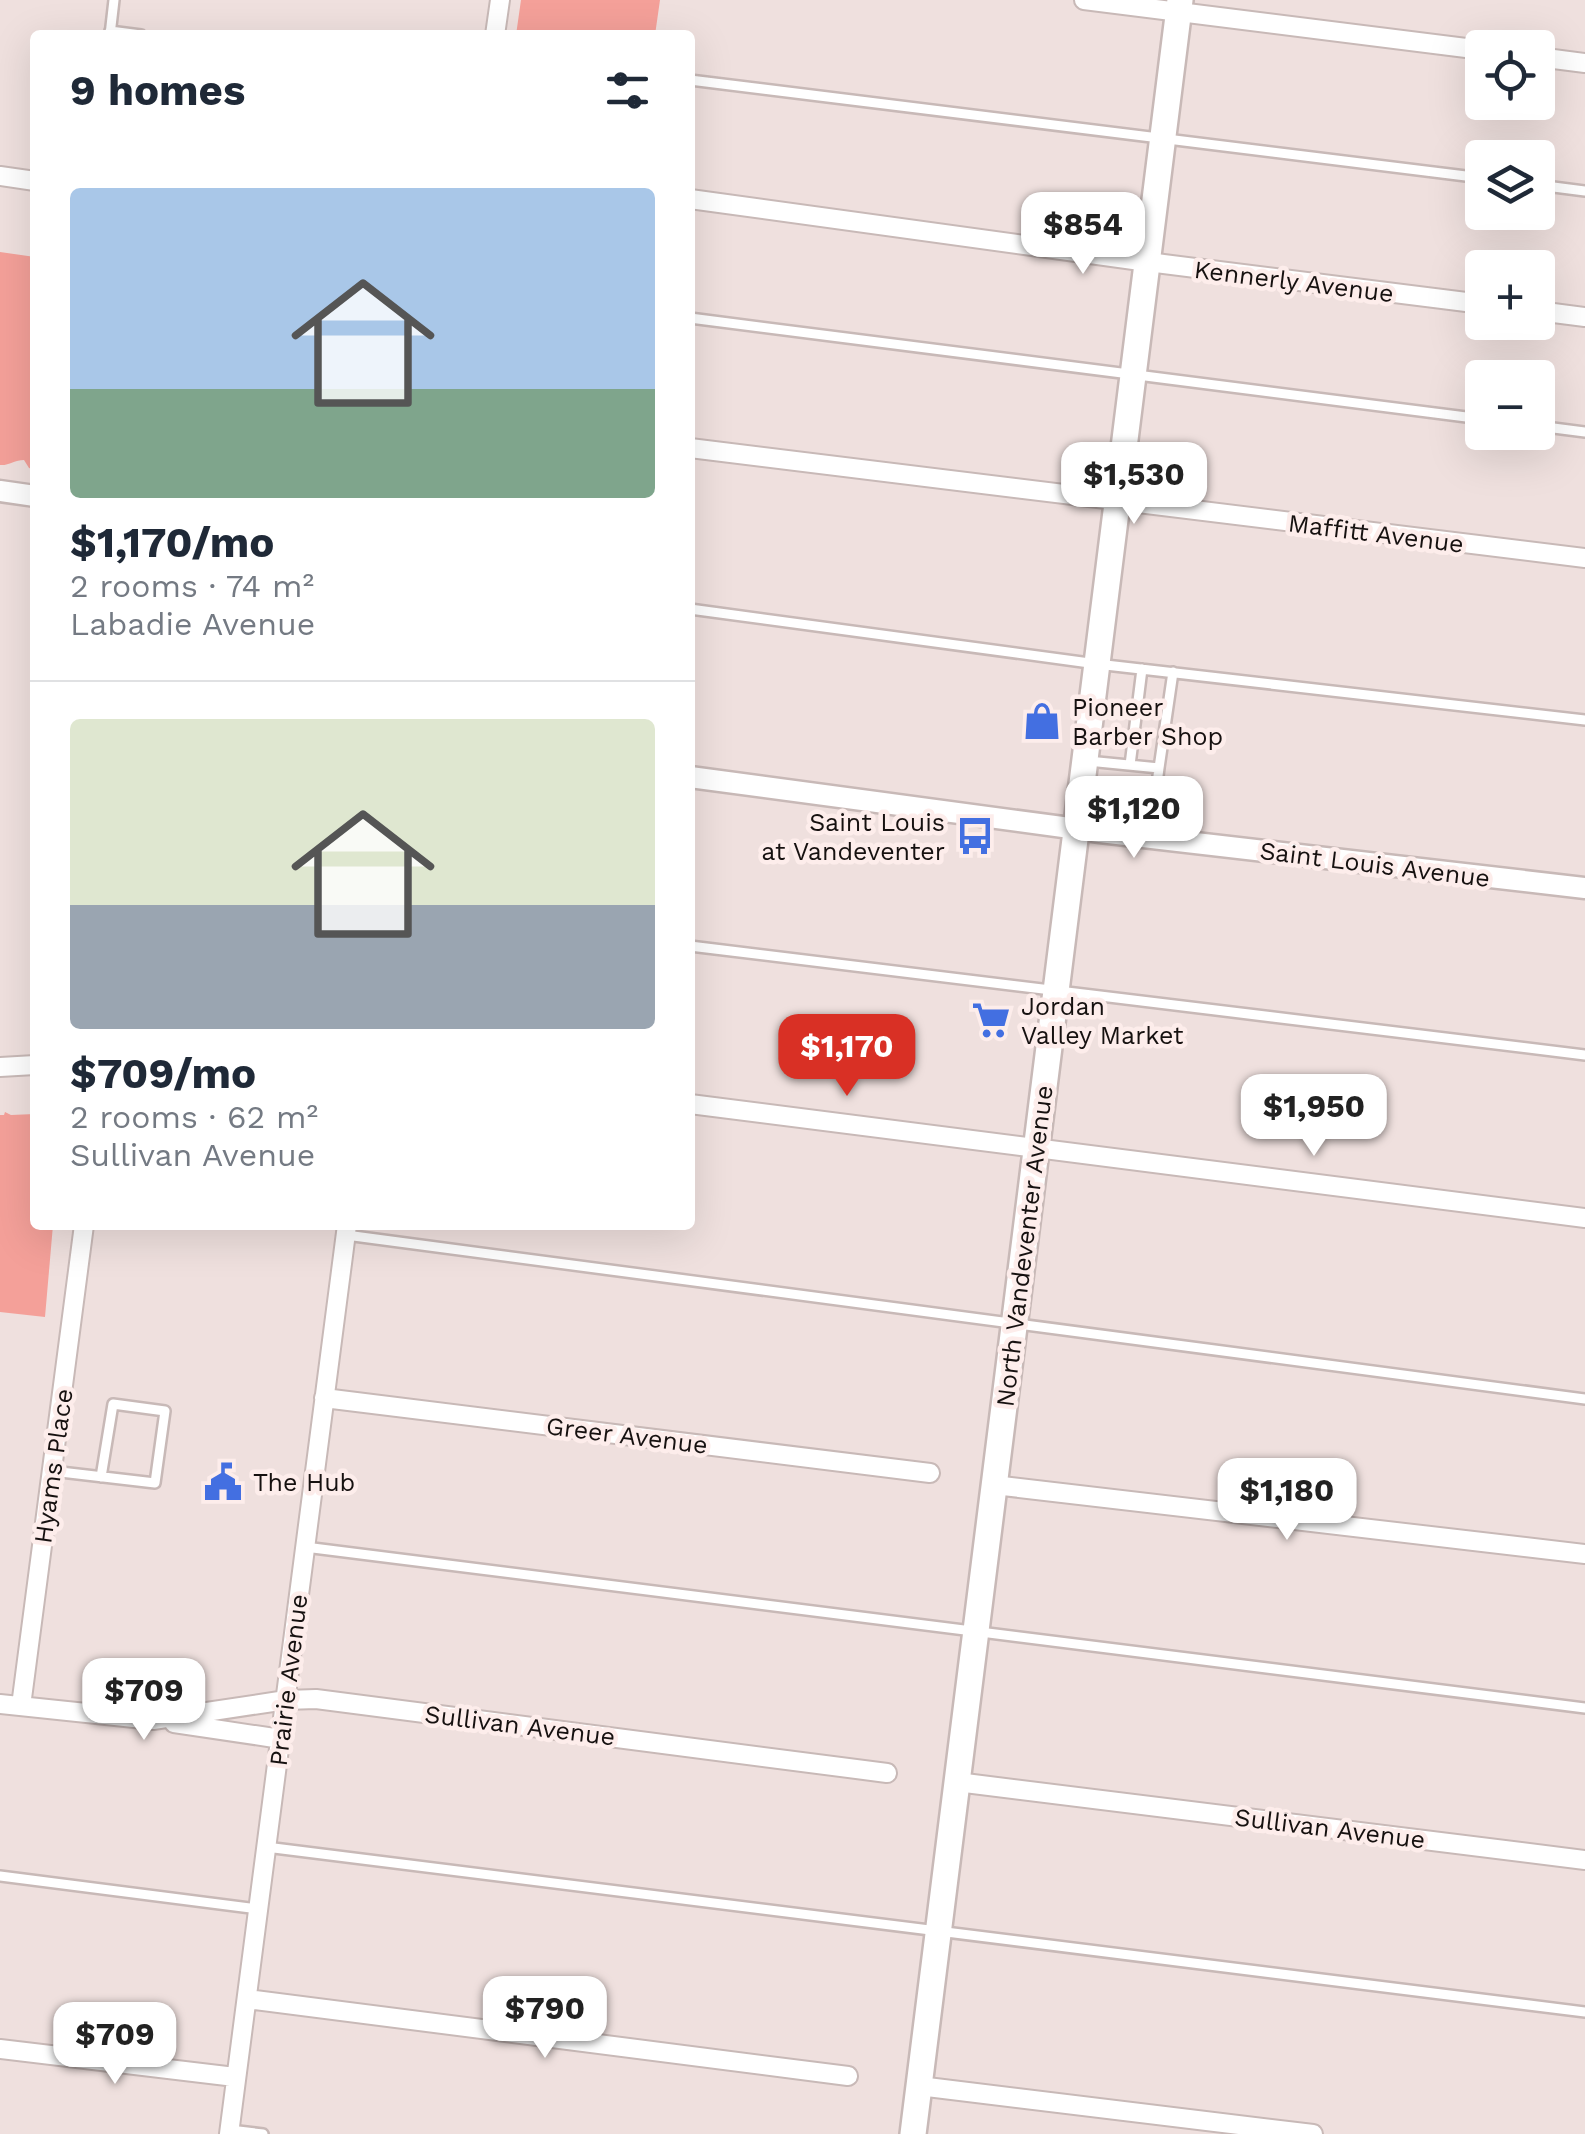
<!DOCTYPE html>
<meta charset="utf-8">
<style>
:root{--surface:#fff;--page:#f6f6f7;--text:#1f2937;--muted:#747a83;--line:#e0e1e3;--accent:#d93025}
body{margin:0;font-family:"Work Sans",sans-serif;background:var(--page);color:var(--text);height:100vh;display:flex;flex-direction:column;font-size:38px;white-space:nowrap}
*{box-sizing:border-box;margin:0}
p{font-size:32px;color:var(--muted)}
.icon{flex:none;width:55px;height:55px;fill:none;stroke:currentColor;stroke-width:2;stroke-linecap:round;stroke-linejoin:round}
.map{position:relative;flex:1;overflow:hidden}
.panel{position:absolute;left:30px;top:30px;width:665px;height:1200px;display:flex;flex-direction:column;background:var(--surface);border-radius:10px;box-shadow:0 10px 40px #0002}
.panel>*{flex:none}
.fabs{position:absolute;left:1465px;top:30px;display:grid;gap:20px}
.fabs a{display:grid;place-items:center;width:90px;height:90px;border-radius:10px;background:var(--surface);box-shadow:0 10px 40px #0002;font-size:50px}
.price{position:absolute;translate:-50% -85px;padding:0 22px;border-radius:20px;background:#fff;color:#222;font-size:32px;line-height:65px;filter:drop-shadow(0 2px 5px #0008)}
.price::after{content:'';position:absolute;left:50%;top:60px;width:30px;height:22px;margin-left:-15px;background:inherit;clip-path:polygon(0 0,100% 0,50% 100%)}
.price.selected{background:var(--accent);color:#fff}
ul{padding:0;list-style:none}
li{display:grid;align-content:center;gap:20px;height:530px;padding:0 40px}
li+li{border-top:2px solid var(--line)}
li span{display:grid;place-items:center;height:310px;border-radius:10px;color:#555}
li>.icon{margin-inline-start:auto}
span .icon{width:180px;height:180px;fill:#fffc;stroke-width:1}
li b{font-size:42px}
h2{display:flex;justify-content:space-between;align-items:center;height:120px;padding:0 40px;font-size:42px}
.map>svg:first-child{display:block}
</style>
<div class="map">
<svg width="1585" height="2134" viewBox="0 0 1585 2134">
<rect width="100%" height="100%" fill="#efe0de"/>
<path fill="#f4a099" d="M 521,0 L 660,0 L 655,35 L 516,35 Z
M 0,252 L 35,257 L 35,470 L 29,468 L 24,460 C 15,460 8,466 0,465 Z
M 5,1112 L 11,1115 L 35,1114 L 35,1225 L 53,1225 L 45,1317 L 0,1312 L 0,1115 L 4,1115 Z"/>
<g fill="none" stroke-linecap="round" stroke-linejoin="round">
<g stroke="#c8b9b7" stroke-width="14">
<path id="service" d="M 110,31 L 141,35
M 110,35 L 114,0
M 690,80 L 1482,178
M 1538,185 L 1585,191
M 690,318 L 1482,419
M 1538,426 L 1585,432
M 690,609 L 1097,664 L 1585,720
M 1088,761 L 1159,768 L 1150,838
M 1130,765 L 1142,669
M 1159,768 L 1173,672
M 690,946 L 1585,1055
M 346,1235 L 1585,1399
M 52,1471 L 155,1483 L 165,1411 L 113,1404 L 101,1477
M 305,1547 L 1585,1708
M 266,1847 L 1585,2012
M 0,1876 L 258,1909
M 230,2130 L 263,2134"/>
</g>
<g stroke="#c8b9b7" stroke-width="22">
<path id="minor" d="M 1084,0 L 1482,50
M 495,35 L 500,0
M 1538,57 L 1585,63
M 0,176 L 35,181
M 690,199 L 1148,262 L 1482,304
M 1538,311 L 1585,317
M 690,448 L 1585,558
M 0,1067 L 35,1065
M 690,1104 L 1585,1218
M 324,1398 L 930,1473
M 994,1485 L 1585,1554
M 0,1704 L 153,1720 L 286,1700 L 316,1699 L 887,1773
M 21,1706 L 84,1225
M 174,1723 L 281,1739
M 957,1782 L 1585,1860
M 247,1999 L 848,2076
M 0,2049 L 235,2077
M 919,2086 L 1313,2134
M 229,2134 L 347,1225"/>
</g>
<g stroke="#c8b9b7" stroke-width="25">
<path id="tertiary" d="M 0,491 L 35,496
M 690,777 L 1100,832 L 1585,888"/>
</g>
<g stroke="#c8b9b7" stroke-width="30">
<path id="secondary" d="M 913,2134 L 1180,0"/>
</g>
<use href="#service" stroke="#fff" stroke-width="9"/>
<use href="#minor" stroke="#fff" stroke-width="18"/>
<use href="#tertiary" stroke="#fff" stroke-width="20"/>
<use href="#secondary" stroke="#fff" stroke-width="25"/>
</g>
<defs>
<g id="shop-bare" transform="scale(3)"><path d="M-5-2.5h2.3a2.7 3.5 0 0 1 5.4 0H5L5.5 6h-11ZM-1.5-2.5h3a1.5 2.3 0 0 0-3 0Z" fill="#436fe1" stroke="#fdedeb" stroke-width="2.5" paint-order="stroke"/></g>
<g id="bus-bare" transform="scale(3)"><path d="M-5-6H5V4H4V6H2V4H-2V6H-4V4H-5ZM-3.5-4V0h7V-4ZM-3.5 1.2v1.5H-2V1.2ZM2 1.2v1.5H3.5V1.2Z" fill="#436fe1" stroke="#fdedeb" stroke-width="2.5" paint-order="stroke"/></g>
<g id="supermarket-bare" transform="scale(3)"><path d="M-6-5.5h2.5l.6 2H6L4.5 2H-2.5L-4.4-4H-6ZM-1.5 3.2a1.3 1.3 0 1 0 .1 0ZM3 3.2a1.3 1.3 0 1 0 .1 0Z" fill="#436fe1" stroke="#fdedeb" stroke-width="2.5" paint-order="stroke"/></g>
<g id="civic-bare" transform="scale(3)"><path d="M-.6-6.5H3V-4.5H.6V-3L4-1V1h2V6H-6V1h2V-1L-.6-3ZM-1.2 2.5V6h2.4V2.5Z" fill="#436fe1" stroke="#fdedeb" stroke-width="2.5" paint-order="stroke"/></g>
</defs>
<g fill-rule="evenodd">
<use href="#shop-bare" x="1042" y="721"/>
<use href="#bus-bare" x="975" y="836"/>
<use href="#supermarket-bare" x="991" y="1020"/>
<use href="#civic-bare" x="223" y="1482"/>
</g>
<g text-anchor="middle" stroke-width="9" stroke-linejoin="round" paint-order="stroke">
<g font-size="25" fill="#161110" stroke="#fdedeb">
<text transform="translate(1294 281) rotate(7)" y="9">Kennerly Avenue</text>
<text transform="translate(1376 533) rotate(7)" y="9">Maffitt Avenue</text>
<text transform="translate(1375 864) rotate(7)" y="9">Saint Louis Avenue</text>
<text transform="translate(1024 1246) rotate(-83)" y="9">North Vandeventer Avenue</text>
<text transform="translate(627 1435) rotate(7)" y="9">Greer Avenue</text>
<text transform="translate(53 1466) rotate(-82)" y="9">Hyams Place</text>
<text transform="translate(288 1680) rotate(-83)" y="9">Prairie Avenue</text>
<text transform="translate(520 1725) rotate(7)" y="9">Sullivan Avenue</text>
<text transform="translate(1330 1828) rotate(7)" y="9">Sullivan Avenue</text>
</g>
<g font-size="25" fill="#161110" stroke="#fdedeb" text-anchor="start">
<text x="1072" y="716">Pioneer<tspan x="1072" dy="29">Barber Shop</tspan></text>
<text x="945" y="831" text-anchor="end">Saint Louis<tspan x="945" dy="29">at Vandeventer</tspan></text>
<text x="1021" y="1015">Jordan<tspan x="1021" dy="29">Valley Market</tspan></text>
<text x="253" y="1491">The Hub</text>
</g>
</g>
</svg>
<div class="fabs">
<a><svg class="icon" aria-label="locate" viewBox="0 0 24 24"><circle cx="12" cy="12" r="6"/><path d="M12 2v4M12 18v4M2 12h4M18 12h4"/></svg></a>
<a><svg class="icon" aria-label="layers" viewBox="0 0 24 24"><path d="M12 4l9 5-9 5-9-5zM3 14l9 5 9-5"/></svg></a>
<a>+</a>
<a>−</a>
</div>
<b class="price" style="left:1083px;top:277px">$854</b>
<b class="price" style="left:1134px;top:527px">$1,530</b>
<b class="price" style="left:1134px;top:861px">$1,120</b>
<b class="price selected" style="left:847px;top:1099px">$1,170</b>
<b class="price" style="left:1314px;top:1159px">$1,950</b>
<b class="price" style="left:1287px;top:1543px">$1,180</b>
<b class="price" style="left:144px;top:1743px">$709</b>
<b class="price" style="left:545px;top:2061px">$790</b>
<b class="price" style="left:115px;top:2087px">$709</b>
<section class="panel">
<h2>9 homes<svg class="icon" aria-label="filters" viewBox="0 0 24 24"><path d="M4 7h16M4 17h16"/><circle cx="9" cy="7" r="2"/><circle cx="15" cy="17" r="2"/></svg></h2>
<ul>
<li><span style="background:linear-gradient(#a9c7e8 65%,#7fa58c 0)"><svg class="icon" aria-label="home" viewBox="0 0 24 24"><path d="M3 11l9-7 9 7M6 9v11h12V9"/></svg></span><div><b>$1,170/mo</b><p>2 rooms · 74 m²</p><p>Labadie Avenue</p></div></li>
<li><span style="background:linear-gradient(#dfe7d0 60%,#9aa5b1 0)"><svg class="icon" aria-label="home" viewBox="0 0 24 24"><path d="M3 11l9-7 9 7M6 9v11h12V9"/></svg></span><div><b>$709/mo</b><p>2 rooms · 62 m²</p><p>Sullivan Avenue</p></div></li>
</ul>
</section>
</div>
